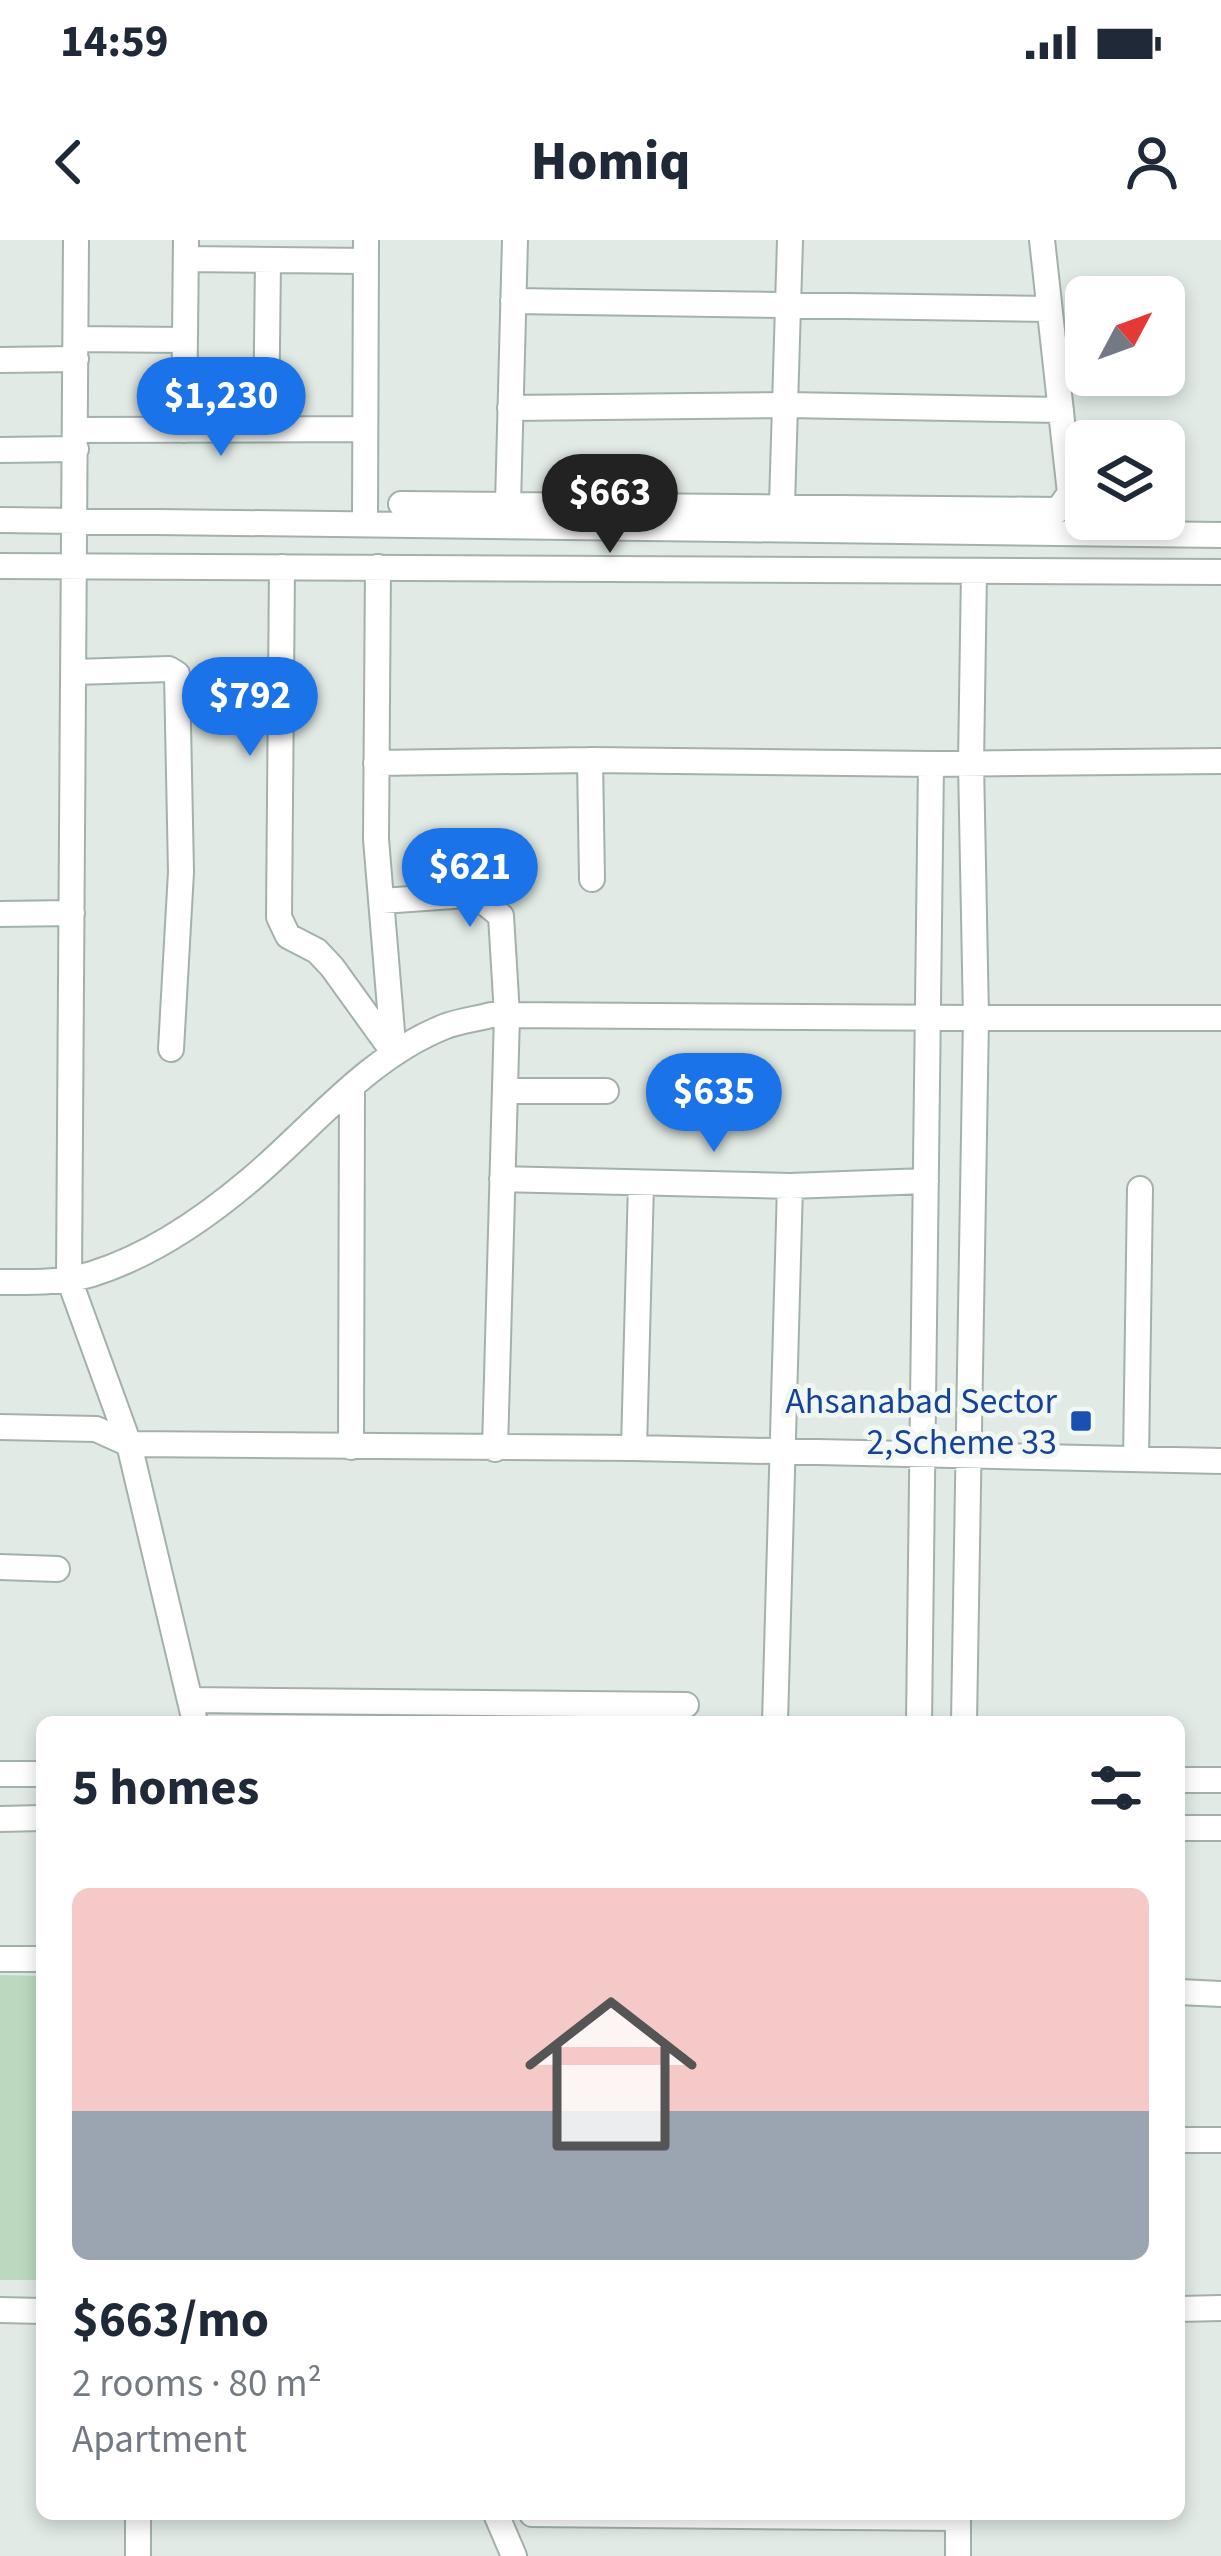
<!DOCTYPE html>
<meta charset="utf-8">
<style>
:root{--surface:#fff;--page:#f6f6f7;--text:#1f2937;--muted:#747a83;--accent:#1a73e8}
body{margin:0;font-family:"Source Sans 3",sans-serif;background:var(--page);color:var(--text);height:100vh;display:flex;flex-direction:column;font-size:45px;white-space:nowrap}
*{box-sizing:border-box;margin:0}
p{font-size:39px;color:var(--muted)}
.icon{flex:none;width:66px;height:66px;fill:none;stroke:currentColor;stroke-width:2;stroke-linecap:round;stroke-linejoin:round}
.map{position:relative;flex:1;overflow:hidden}
.details{position:absolute;left:36px;top:1476px;width:1149px;height:804px;display:flex;flex-direction:column;background:var(--surface);border-radius:18px;box-shadow:0 6px 18px #0003}
.details>*{flex:none}
.needle{width:78px;rotate:49deg}
.buttons{position:absolute;left:1065px;top:36px;display:grid;gap:24px}
.buttons a{display:grid;place-items:center;width:120px;height:120px;border-radius:18px;background:var(--surface);box-shadow:0 6px 18px #0003;font-size:60px}
.price{position:absolute;translate:-50% -102px;padding:0 27px;border-radius:42px;background:var(--accent);color:#fff;font-size:39px;line-height:78px;filter:drop-shadow(0 3px 6px #0008)}
.price::after{content:'';position:absolute;left:50%;top:72px;width:36px;height:27px;margin-left:-18px;background:inherit;clip-path:polygon(0 0,100% 0,50% 100%)}
.price.current{background:#222;color:#fff}
ul{padding:0;list-style:none}
li{display:grid;align-content:center;gap:24px;height:636px;padding:0 36px}
li span{display:grid;place-items:center;height:372px;border-radius:18px;color:#555}
li>.icon{margin-inline-start:auto}
span .icon{width:216px;height:216px;fill:#fffc;stroke-width:1}
li b{font-size:51px}
h2{display:flex;justify-content:space-between;align-items:center;height:144px;padding:0 36px;font-size:51px}
.status{display:flex;justify-content:space-between;align-items:center;height:84px;padding:0 60px;background:var(--surface);direction:ltr}
.status svg{height:33px;fill:currentColor}
header{display:flex;justify-content:space-between;align-items:center;height:156px;padding:0 36px;background:var(--surface);font-size:54px;font-weight:800}
.map>svg:first-child{display:block}
</style>
<div class="status"><b>14:59</b><svg viewBox="0 0 49 12"><path d="M0 12V9h3v3zM5 12V6h3v6zM10 12V3h3v9zM15 12V0h3v12zM26 1h20v11H26zM47 4h2v5h-2z"/></svg></div>
<header><svg class="icon" aria-label="back" viewBox="0 0 24 24"><path d="M15 5l-7 7 7 7"/></svg>Homiq<svg class="icon" aria-label="person" viewBox="0 0 24 24"><circle cx="12" cy="8" r="4"/><path d="M4 21q1-7 8-7t8 7"/></svg></header>
<div class="map">
<svg width="1221" height="2316" viewBox="0 0 1221 2316">
<rect width="100%" height="100%" fill="#e1eae5"/>
<path fill="#bcd9c0" d="M 0,1735 L 42,1736 L 42,2040 L 0,2040 Z"/>
<g fill="none" stroke-linecap="round" stroke-linejoin="round">
<g stroke="#a4b1ab" stroke-width="28">
<path id="minor" d="M 76,0 L 69,1039 L 129,1204 L 195,1482
M 186,19 L 366,21
M 513,61 L 1047,69
M 76,99 L 185,100
M 0,120 L 76,119
M 510,168 L 787,165 L 1061,170
M 266,189 L 268,20
M 76,190 L 365,189
M 184,190 L 186,0
M 0,210 L 76,209
M 401,264 L 1058,270 L 1070,253 L 1042,0
M 508,264 L 515,0
M 782,265 L 790,0
M 0,280 L 1221,295
M 365,282 L 366,0
M 0,326 L 1221,332
M 282,327 L 279,677 L 288,696 L 317,711 L 332,727 L 394,813
M 378,327 L 376,599 L 393,804
M 974,332 L 971,523 L 976,778 L 1221,778
M 75,432 L 169,429 L 177,434 L 181,632 L 171,809
M 590,520 L 592,639
M 376,523 L 590,520 L 931,524
M 382,661 L 467,655 L 479,658 L 501,676 L 507,775 L 495,1209
M 0,674 L 72,673
M 505,851 L 606,851
M 502,939 L 790,946 L 926,941
M 0,1042 C 31,1042 62,1043 92,1034 C 150,1016 204,979 250,940 C 313,887 367,817 446,786 C 460,781 476,779 491,775 L 976,778 L 964,1482
M 0,1187 L 96,1189 L 129,1204 L 634,1208 L 1221,1221
M 351,1207 L 352,846
M 634,1208 L 641,943
M 1136,1219 L 1140,949
M 0,1327 L 57,1329
M 191,1460 L 686,1465
M 775,1482 L 790,946
M 919,1482 L 931,524 L 1221,521
M 0,1534 L 42,1534
M 1179,1540 L 1221,1540
M 0,1579 L 42,1578
M 1179,1588 L 1221,1588
M 0,1719 L 42,1719
M 1179,1752 L 1221,1754
M 1179,1900 L 1221,1900
M 1179,2069 L 1221,2068
M 0,2070 L 42,2071
M 138,2274 L 138,2316
M 496,2274 L 514,2316
M 532,2274 L 958,2278
M 958,2316 L 958,2274"/>
</g>
<use href="#minor" stroke="#fff" stroke-width="24"/>
</g>
<rect fill="#1a4fb4" stroke="#f1f7f3" stroke-width="4.5" x="1069" y="1169" width="24" height="24" rx="6"/>
<g text-anchor="middle" stroke-width="10" stroke-linejoin="round" paint-order="stroke">
<g font-size="36" fill="#164399" stroke="#f1f7f3" text-anchor="end">
<text x="1057" y="1173">Ahsanabad Sector<tspan x="1057" dy="41">2,Scheme 33</tspan></text>
</g>
</g>
</svg>
<div class="buttons">
<a><svg class="needle" viewBox="-14 -14 28 28"><path d="M0-13l5 13h-10z" fill="#e53935"/><path d="M0 13l5-13h-10z" fill="#747a83"/></svg></a>
<a><svg class="icon" aria-label="layers" viewBox="0 0 24 24"><path d="M12 4l9 5-9 5-9-5zM3 14l9 5 9-5"/></svg></a>
</div>
<b class="price" style="left:221px;top:219px">$1,230</b>
<b class="price current" style="left:610px;top:316px">$663</b>
<b class="price" style="left:250px;top:519px">$792</b>
<b class="price" style="left:470px;top:690px">$621</b>
<b class="price" style="left:714px;top:915px">$635</b>
<section class="details">
<h2>5 homes<svg class="icon" aria-label="filters" viewBox="0 0 24 24"><path d="M4 7h16M4 17h16"/><circle cx="9" cy="7" r="2"/><circle cx="15" cy="17" r="2"/></svg></h2>
<ul>
<li><span style="background:linear-gradient(#f6c9c9 60%,#9aa5b1 0)"><svg class="icon" aria-label="home" viewBox="0 0 24 24"><path d="M3 11l9-7 9 7M6 9v11h12V9"/></svg></span><div><b>$663/mo</b><p>2 rooms · 80 m²</p><p>Apartment</p></div></li>
</ul>
</section>
</div>
